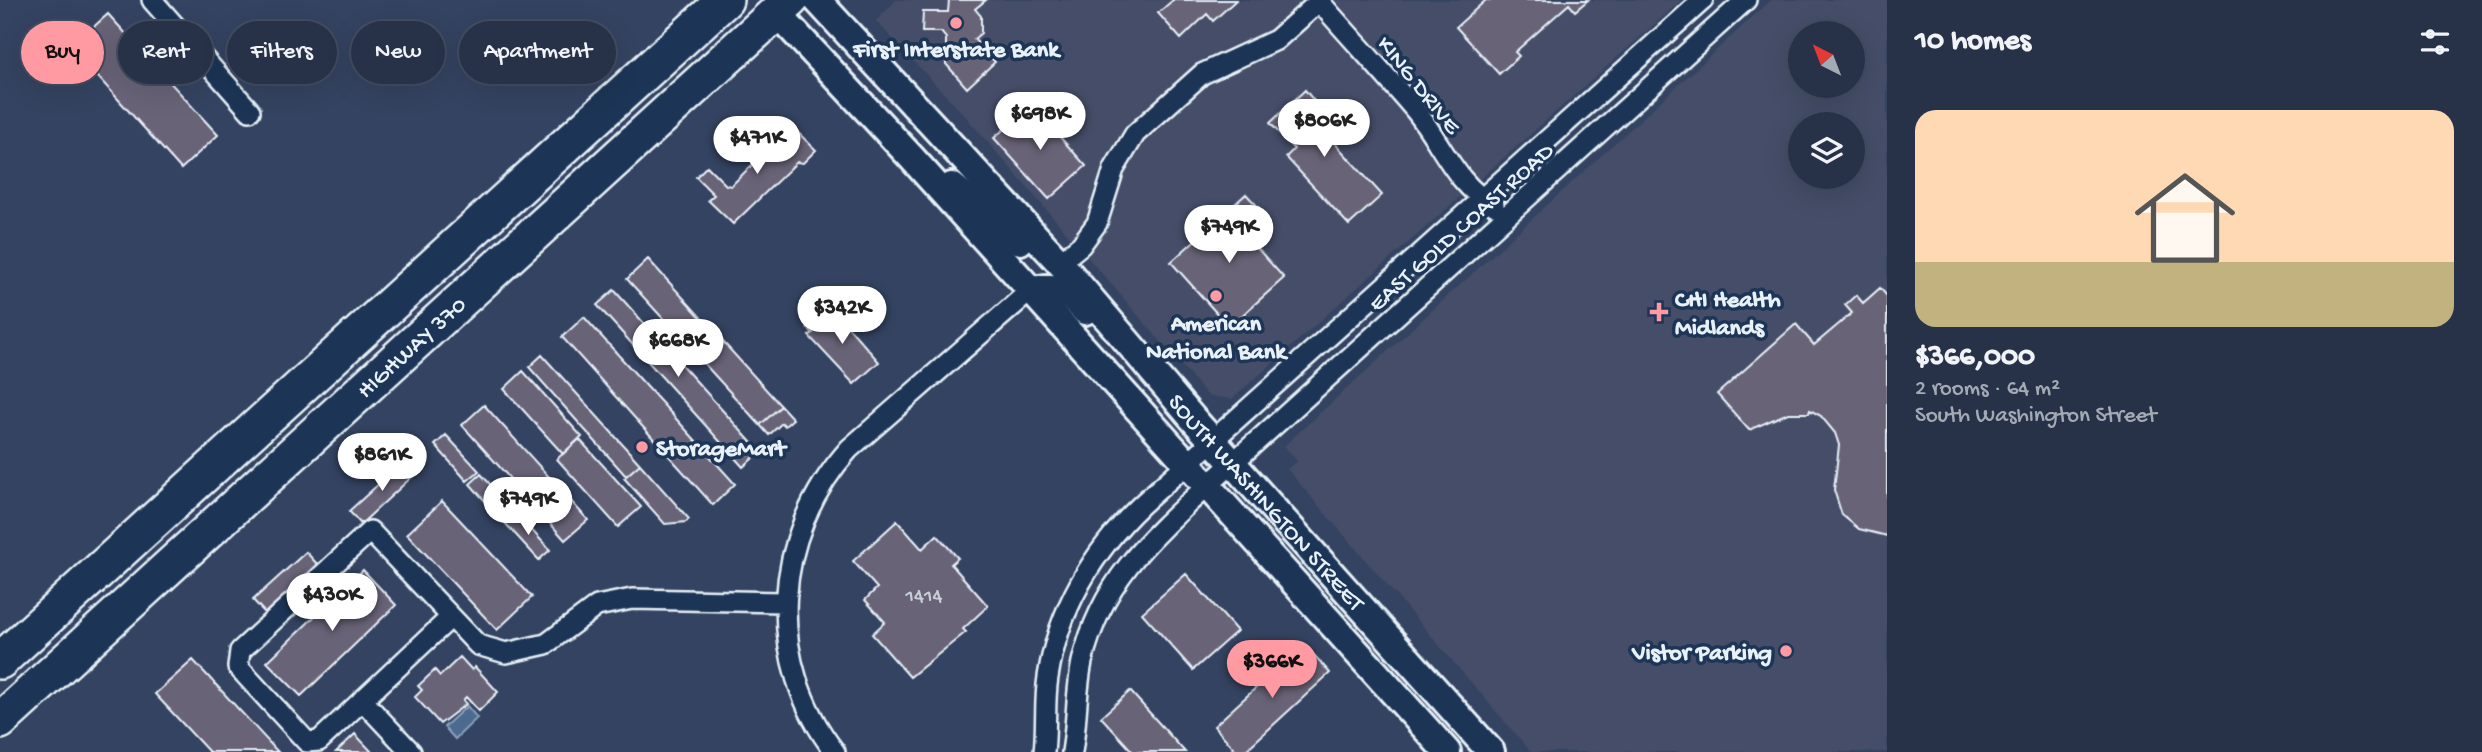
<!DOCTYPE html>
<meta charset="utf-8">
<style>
:root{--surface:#273249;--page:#2f3a50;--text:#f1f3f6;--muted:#a4aab4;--line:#434d61;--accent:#ff9aa2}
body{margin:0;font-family:"Gochi Hand",sans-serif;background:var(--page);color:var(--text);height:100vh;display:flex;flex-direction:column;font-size:26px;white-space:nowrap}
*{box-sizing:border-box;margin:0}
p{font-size:23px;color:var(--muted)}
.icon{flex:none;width:38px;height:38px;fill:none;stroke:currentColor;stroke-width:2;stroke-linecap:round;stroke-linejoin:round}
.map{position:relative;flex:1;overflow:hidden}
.panel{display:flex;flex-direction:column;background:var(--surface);width:595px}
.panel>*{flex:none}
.top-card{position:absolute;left:21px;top:21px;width:665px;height:63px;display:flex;gap:14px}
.needle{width:46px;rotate:318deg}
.buttons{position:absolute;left:1788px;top:21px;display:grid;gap:14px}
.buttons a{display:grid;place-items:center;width:77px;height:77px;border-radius:50%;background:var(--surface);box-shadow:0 7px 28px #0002,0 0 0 2px var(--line);font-size:35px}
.price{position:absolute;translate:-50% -60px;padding:0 16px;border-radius:24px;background:#fff;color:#222;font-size:23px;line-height:46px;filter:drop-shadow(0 2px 4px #0008)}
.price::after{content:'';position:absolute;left:50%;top:42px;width:21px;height:16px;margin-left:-10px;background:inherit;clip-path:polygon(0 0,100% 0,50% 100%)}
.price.on{background:var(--accent);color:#111}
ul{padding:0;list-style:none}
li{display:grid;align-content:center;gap:14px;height:371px;padding:0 28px}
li+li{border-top:2px solid var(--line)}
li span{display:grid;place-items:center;height:217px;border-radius:21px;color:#555}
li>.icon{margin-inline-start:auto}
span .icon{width:126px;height:126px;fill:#fffc;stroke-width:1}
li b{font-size:30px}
h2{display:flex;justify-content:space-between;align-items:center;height:84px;padding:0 28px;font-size:30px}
.tag{padding:0 24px;border-radius:32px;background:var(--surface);box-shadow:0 7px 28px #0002,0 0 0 2px var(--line);font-size:24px;line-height:63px}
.tag.on{background:var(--accent);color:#111}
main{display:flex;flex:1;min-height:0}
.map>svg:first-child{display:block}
</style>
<main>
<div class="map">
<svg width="1887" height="752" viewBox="0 0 1887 752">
<rect width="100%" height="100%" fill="#344361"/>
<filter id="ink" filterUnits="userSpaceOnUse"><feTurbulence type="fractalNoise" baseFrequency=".0143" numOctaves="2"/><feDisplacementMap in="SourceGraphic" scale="14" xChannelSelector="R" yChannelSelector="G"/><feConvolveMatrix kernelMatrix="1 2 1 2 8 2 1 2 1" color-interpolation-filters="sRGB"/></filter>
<g filter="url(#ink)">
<path fill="#444d68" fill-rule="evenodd" d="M 896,0 L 1682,0 L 1232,399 L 1208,396 L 965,116 L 876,21 Z
M 1771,0 L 1887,0 L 1887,752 L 1531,752 L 1287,469 L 1297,461 L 1284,446 ZM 1801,33 L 1853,33 L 1853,86 L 1801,86 ZM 1801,124 L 1853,124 L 1853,177 L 1801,177 Z"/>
<path fill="#4b6a90" stroke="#8aa0ba" stroke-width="2" d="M 467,706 L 477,718 L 455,739 L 444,727 Z"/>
<path fill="#696378" stroke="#e8f1f8" stroke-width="2" d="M 949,0 L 986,0 L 975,9 L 981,16 L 981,33 L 974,39 L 995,62 L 967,88 L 946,64 L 946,38 L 941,32 L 922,32 L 923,12 L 948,12 Z
M 1173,0 L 1236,0 L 1213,21 L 1207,14 L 1181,39 L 1158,13 Z
M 1486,0 L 1588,0 L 1575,11 L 1569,4 L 1515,52 L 1519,56 L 1499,74 L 1456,27 Z
M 108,14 L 218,135 L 181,169 L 71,47 Z
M 1305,90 L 1330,120 L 1321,128 L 1382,195 L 1349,225 L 1286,157 L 1294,149 L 1270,123 Z
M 1031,105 L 1086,166 L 1049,199 L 994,138 Z
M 791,126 L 816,150 L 803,163 L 797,162 L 733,224 L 708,200 L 714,195 L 696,177 L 707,166 L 726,185 L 731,186 Z
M 1246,194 L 1261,210 L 1239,228 L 1284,278 L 1229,327 L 1171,262 Z
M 648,259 L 781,406 L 760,425 L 627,279 Z
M 1880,288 L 1887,296 L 1887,536 L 1859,529 L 1842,515 L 1834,490 L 1839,445 L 1835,433 L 1821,416 L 1810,410 L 1809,413 L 1788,413 L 1749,430 L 1717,394 L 1796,324 L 1814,345 L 1852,313 L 1845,305 L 1856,295 L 1863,303 Z
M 614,290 L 760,452 L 743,467 L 597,305 Z
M 828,310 L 833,315 L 836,313 L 879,362 L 854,384 L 809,336 L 813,333 L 807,328 Z
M 584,317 L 735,484 L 713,505 L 562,337 Z
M 542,355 L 640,464 L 626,476 L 529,367 Z
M 523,371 L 582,437 L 563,454 L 504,389 Z
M 484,405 L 588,520 L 565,540 L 462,425 Z
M 781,406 L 793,419 L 785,426 L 782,423 L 769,435 L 760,425 Z
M 446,435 L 479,471 L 467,481 L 435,445 Z
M 579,439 L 641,507 L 618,527 L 557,459 Z
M 403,462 L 415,474 L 361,524 L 349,511 Z
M 640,464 L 689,519 L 686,522 L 665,524 L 624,478 Z
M 481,474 L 514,511 L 503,521 L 470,484 Z
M 442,501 L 532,597 L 497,630 L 407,534 Z
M 516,513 L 550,550 L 539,560 L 505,523 Z
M 897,521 L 922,549 L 937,535 L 958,558 L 951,564 L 988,606 L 963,629 L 966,632 L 910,677 L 872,634 L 885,622 L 865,600 L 877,588 L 853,561 Z
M 306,552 L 318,565 L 265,613 L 253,600 Z
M 363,570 L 396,605 L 301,696 L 267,662 Z
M 1186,574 L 1237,631 L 1193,670 L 1142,613 Z
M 1304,644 L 1330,673 L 1244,752 L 1237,752 L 1214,726 Z
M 460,657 L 472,670 L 475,667 L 498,692 L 479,711 L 466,697 L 463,700 L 466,704 L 440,724 L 415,697 L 422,690 L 418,686 L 435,670 L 440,676 Z
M 193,660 L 278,752 L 209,752 L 155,694 Z
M 1130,691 L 1185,752 L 1133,752 L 1101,717 Z
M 355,734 L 372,752 L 336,752 Z"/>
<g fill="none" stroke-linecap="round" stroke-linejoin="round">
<g stroke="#e8f1f8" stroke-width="24">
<path id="street" d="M 152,0 L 250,111
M 1318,0 C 1350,37 1384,73 1415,110 C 1440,140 1457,188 1494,205
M 1060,262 L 1081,245 L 1097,223 L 1114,169 L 1135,134 L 1202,74 L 1276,40 L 1321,0
M 450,618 L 319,741 L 307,742 L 238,667 L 240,651 L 370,531 L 478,645 L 506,653 L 546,644 L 597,606 L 632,599 L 784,602
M 362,700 L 411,752
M 835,752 C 764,661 772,535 849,449 L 1030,291
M 1044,752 C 1047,727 1044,702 1048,677 C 1058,610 1093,551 1141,505 L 1703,0
M 1072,752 C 1077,723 1076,691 1082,662 C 1101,582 1148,540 1206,487 L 1746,0"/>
</g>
<g stroke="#e8f1f8" stroke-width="32">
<g id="secondary">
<path id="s1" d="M 817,0 L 1062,265 L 1194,420 L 1491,752"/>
<path d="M 776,12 L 911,157 L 1447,752"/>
<path d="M 952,186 L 1020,241"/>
<path d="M 1030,291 C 1059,284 1065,289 1085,311"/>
</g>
</g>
<g stroke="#e8f1f8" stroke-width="40">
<g id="highway">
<path d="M 0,661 L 725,0"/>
<path id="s2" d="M 0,721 L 790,0"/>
</g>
</g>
<use href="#street" stroke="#1d3557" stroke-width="19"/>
<use href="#secondary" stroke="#1d3557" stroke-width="26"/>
<use href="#highway" stroke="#1d3557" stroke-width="35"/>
</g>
</g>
<g fill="#ff9aa2" stroke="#1d3557" stroke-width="2.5">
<circle cx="956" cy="23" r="7"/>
<circle cx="1216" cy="296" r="7"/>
<path d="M1655.5 301.5h7v7h7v7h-7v7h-7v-7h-7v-7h7z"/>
<circle cx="642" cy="447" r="7"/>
<circle cx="1786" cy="651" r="7"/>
</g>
<g text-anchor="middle" stroke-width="7" stroke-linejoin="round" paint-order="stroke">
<g font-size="21" fill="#c8ced8">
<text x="924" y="601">1414</text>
</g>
<g font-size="24" font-weight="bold" fill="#e8f1f8" stroke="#1d3557">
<text x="956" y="56">First Interstate Bank</text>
<text x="1675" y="306" text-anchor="start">CHI Health<tspan x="1675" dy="28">Midlands</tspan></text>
<text x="1216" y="330">American<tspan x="1216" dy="28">National Bank</tspan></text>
<text x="656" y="455" text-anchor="start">StorageMart</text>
<text x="1772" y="659" text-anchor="end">Vistor Parking</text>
</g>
<g font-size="24" fill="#e8f1f8" stroke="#1d3557">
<text transform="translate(1420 84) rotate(51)" y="8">KING DRIVE</text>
<text transform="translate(1460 226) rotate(-42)" y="8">EAST GOLD COAST ROAD</text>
<text dy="8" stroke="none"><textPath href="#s2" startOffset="556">HIGHWAY 370</textPath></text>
<text dy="8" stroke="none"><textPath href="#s1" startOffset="674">SOUTH WASHINGTON STREET</textPath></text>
</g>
</g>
</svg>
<div class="buttons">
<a><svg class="needle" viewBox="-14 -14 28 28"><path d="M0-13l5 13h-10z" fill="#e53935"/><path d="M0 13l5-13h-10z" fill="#a4aab4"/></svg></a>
<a><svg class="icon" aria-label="layers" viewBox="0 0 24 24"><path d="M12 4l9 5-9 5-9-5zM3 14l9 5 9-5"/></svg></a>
</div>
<b class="price" style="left:1040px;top:152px">$698K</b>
<b class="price" style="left:1324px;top:159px">$806K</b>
<b class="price" style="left:757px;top:176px">$471K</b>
<b class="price" style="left:1229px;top:265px">$749K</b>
<b class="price" style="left:842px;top:346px">$342K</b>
<b class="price" style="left:678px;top:379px">$668K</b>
<b class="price" style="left:382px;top:493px">$861K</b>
<b class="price" style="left:528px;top:537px">$749K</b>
<b class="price" style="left:332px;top:633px">$430K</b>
<b class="price on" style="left:1272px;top:700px">$366K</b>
<div class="top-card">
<a class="tag on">Buy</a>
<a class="tag">Rent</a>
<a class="tag">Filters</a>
<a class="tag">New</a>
<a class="tag">Apartment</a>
</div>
</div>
<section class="panel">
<h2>10 homes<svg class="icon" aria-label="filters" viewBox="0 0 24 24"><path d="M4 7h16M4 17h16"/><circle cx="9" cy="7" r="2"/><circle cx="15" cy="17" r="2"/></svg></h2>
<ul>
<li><span style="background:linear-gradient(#ffd9b3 70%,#c2b280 0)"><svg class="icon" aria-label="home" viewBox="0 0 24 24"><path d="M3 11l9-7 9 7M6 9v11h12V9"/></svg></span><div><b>$366,000</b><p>2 rooms · 64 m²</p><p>South Washington Street</p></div></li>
</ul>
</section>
</main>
